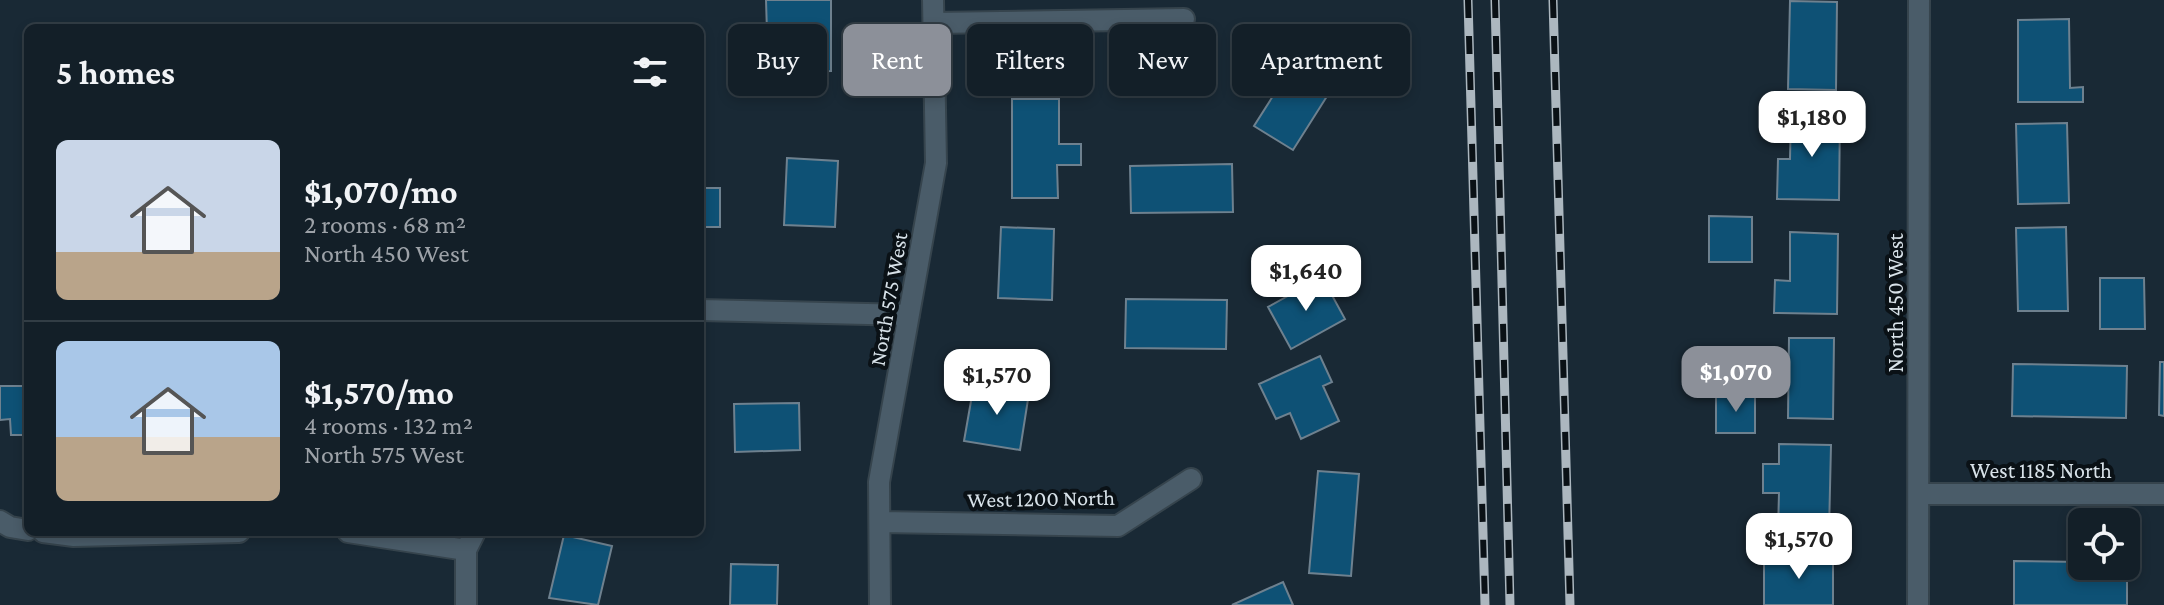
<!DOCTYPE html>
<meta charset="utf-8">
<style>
:root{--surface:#131f28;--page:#1c2730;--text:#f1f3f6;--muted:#9da2a8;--line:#323d45;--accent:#8c9099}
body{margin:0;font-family:"Crimson Pro",serif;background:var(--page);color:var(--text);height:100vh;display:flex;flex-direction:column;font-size:30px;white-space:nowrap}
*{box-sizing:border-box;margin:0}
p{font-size:26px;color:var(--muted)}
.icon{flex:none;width:44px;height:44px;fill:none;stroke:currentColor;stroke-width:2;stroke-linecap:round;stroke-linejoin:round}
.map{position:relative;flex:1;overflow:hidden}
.side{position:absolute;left:24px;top:24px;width:680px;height:512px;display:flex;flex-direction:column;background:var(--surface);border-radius:12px;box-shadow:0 4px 12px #0003,0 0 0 2px var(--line)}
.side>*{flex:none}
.hud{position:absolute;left:728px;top:24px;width:760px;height:72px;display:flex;gap:16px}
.fabs{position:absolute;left:2068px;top:508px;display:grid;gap:16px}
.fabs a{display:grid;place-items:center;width:72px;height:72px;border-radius:12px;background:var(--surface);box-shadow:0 4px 12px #0003,0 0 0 2px var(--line);font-size:40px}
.price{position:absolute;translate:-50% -68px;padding:0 18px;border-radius:16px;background:#fff;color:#222;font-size:26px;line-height:52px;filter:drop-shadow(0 2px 4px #0008)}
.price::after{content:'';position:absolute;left:50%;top:48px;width:24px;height:18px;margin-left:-12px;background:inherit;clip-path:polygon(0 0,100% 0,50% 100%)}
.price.current{background:var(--accent);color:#fff}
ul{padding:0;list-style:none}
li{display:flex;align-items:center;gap:24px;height:200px;padding:0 32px}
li+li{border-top:2px solid var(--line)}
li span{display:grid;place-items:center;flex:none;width:224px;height:160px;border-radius:12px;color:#555}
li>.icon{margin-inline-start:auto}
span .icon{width:96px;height:96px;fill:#fffc;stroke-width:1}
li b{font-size:34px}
h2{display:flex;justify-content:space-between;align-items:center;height:96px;padding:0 32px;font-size:34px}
.pill{padding:0 28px;border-radius:12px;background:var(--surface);box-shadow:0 4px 12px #0003,0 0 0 2px var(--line);font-size:28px;line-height:72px}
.pill.current{background:var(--accent);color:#fff}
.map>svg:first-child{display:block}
</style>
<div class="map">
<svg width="2164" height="605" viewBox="0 0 2164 605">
<rect width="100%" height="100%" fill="#192935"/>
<path fill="#0e5175" stroke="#6e818f" stroke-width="2" d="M 766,0 L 831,0 L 831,71 L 784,72 L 784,31 L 767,32 Z
M 1790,1 L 1837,2 L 1836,90 L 1788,89 Z
M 2069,19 L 2070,88 L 2083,87 L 2083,102 L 2018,102 L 2018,20 Z
M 1309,39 L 1348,63 L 1293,150 L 1254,126 Z
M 1012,99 L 1059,99 L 1059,144 L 1081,144 L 1081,165 L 1057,165 L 1058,198 L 1012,198 Z
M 1791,113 L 1840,113 L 1839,200 L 1777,199 L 1778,159 L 1790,159 Z
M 2067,123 L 2069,203 L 2018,204 L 2016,124 Z
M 787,158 L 838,161 L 835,227 L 784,225 Z
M 1232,164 L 1233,212 L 1131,213 L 1130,166 Z
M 700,188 L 720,188 L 720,227 L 700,227 Z
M 1709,216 L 1752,217 L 1752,262 L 1709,262 Z
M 1001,227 L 1054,229 L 1052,300 L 998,298 Z
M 2066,227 L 2068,311 L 2018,311 L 2016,228 Z
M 1790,232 L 1838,234 L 1837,314 L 1774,313 L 1775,280 L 1790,281 Z
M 1322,277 L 1345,319 L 1291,349 L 1268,307 Z
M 2100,278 L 2144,278 L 2145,329 L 2100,329 Z
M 1126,299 L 1227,300 L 1226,349 L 1125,348 Z
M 1789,338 L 1834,338 L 1833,419 L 1788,418 Z
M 1320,356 L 1332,382 L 1323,386 L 1339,421 L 1301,439 L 1290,413 L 1276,419 L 1259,384 Z
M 2160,362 L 2164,362 L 2164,416 L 2159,415 Z
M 2013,364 L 2127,366 L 2126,418 L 2012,416 Z
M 974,384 L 1029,393 L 1020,450 L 964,441 Z
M 0,386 L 28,386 L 28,435 L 11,435 L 10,419 L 0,420 Z
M 1716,394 L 1755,394 L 1755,433 L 1716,433 Z
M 799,403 L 800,450 L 735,452 L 734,404 Z
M 1779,444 L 1831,445 L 1829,531 L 1778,530 L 1779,493 L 1763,493 L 1763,464 L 1779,464 Z
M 1318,471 L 1359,474 L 1351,576 L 1309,573 Z
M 564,535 L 612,546 L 598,605 L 549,598 Z
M 1833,556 L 1833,605 L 1764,605 L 1764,557 Z
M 2014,561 L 2082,562 L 2082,566 L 2126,566 L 2127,563 L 2127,605 L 2014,605 Z
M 731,564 L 778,565 L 777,605 L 730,605 Z
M 1283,582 L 1293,605 L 1232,605 Z"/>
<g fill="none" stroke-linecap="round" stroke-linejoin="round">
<g stroke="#36444d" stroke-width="24">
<path id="minor" d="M 934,23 L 1184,19
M 700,310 L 909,315
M 1919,494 L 2164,494
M 0,521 L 10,527 L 28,530
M 880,522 L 1118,526 L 1191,479
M 43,532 L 74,536 L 239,532
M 348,532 L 466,550
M 466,605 L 466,550 L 475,532
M 880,605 L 879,482 L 936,163 L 933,0
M 1918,605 L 1919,0"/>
</g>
<use href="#minor" stroke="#4a5c69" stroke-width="20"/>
<g stroke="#acb7bf" stroke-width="9">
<path id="rail" d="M 1468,0 L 1485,605
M 1495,0 L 1510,605
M 1553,0 L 1570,605"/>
</g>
<use href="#rail" stroke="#0a1116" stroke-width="6" stroke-dasharray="18" stroke-linecap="butt"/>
</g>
<g text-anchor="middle" stroke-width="8" stroke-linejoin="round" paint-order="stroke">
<g font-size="22" fill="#d8e2e9" stroke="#0a1116">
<text transform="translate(888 299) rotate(-80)" y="8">North 575 West</text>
<text transform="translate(1895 303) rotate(-90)" y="8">North 450 West</text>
<text x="2041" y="478">West 1185 North</text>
<text transform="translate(1041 498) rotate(-1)" y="8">West 1200 North</text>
</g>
</g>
</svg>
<div class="fabs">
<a><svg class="icon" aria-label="locate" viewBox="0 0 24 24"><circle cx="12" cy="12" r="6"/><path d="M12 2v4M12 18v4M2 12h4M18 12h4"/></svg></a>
</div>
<b class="price" style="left:1812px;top:159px">$1,180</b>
<b class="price" style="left:1306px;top:313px">$1,640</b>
<b class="price current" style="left:1736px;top:414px">$1,070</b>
<b class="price" style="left:997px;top:417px">$1,570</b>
<b class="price" style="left:1799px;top:581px">$1,570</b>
<div class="hud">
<a class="pill">Buy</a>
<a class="pill current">Rent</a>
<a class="pill">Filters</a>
<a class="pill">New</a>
<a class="pill">Apartment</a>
</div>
<section class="side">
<h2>5 homes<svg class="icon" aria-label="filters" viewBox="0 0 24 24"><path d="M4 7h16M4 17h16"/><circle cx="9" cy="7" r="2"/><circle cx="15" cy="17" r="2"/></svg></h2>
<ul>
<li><span style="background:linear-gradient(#c9d6e8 70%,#b9a48a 0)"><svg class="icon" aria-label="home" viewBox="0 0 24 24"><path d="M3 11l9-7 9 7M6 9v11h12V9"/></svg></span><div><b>$1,070/mo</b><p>2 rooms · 68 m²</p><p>North 450 West</p></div></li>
<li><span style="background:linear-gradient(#a9c7e8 60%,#b9a48a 0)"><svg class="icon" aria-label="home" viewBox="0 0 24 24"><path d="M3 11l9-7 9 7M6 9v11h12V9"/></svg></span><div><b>$1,570/mo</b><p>4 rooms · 132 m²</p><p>North 575 West</p></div></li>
</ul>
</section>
</div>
